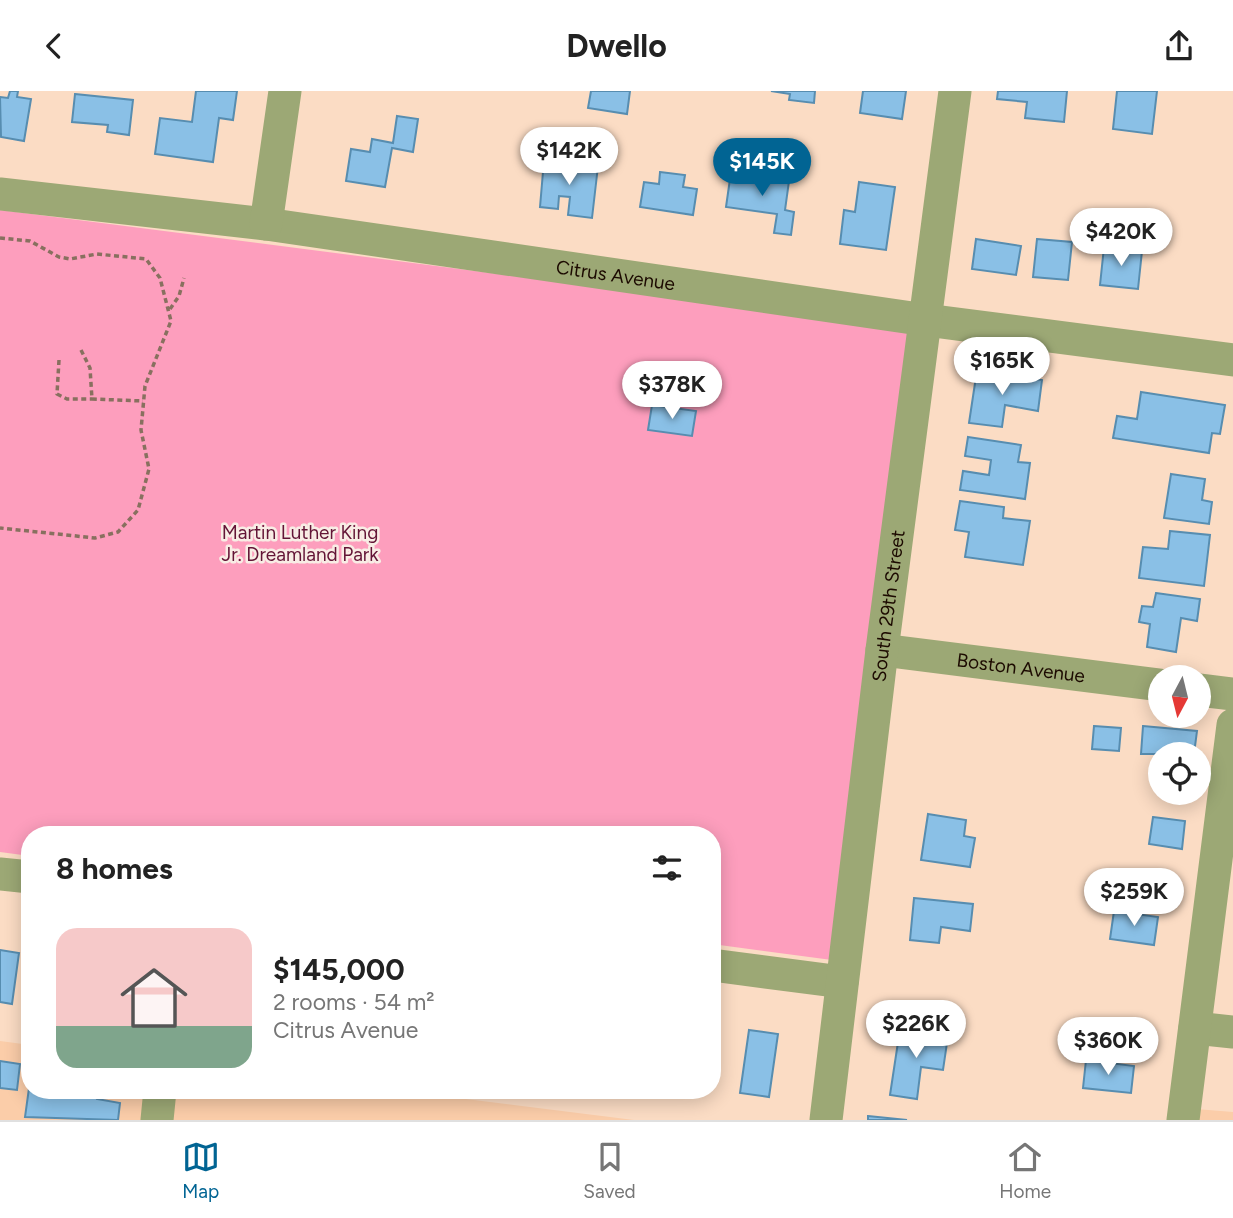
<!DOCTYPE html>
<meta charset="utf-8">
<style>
:root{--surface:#fff;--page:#f6f6f6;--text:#222;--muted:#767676;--line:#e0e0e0;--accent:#016493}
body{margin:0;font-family:Figtree,sans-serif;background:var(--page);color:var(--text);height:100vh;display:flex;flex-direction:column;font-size:26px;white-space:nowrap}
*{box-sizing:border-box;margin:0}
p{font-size:23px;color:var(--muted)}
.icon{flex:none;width:38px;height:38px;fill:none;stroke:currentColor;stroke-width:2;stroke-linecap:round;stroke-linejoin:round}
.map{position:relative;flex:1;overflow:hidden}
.side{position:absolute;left:21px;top:735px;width:700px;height:273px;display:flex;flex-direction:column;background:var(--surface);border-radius:28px;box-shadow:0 4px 18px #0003}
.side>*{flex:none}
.needle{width:46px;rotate:187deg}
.controls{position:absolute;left:1148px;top:574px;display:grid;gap:14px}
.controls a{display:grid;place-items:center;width:63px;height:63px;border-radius:50%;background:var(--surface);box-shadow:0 4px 18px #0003;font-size:35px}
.price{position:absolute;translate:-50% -60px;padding:0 16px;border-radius:24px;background:#fff;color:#222;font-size:23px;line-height:46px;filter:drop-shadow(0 2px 4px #0008)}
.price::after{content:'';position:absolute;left:50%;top:42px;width:21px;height:16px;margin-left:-10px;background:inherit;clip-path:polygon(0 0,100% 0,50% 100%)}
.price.on{background:var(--accent);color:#fff}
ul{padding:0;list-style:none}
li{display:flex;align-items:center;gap:21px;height:175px;padding:0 35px}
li+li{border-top:2px solid var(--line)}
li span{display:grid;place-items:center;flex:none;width:196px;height:140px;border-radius:21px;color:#555}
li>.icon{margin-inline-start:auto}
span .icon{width:84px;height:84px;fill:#fffc;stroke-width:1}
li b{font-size:30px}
h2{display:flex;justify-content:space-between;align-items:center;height:84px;padding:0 35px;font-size:30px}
header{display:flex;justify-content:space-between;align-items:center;height:91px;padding:0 35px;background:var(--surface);font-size:32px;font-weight:700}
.menu{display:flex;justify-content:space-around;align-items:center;height:98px;border-top:2px solid var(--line);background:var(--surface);font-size:19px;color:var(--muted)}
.menu a{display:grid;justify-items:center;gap:4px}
.menu .on{color:var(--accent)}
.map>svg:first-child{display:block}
</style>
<header><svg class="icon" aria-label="back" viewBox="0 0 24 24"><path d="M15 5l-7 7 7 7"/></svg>Dwello<svg class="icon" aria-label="share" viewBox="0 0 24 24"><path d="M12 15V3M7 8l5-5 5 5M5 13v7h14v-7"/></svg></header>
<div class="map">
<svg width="1233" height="1029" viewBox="0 0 1233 1029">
<rect width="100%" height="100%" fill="#fbdcc4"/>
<path fill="#fbcda9" d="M 0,950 L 30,954 L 30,999 L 149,999 L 145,1029 L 0,1029 Z
M 172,999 L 394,999 L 634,1029 L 168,1029 Z
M 1196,1018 L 1233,1021 L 1233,1029 L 1195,1029 Z"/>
<path fill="#fd9ebd" d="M 0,119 L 912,236 L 832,869 L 712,853 L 712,744 L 30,744 L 30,765 L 0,761 Z"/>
<path fill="#8ac0e6" stroke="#578db0" stroke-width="2" d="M 10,0 L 18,0 L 17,6 L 31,8 L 24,50 L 1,46 L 0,6 L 8,7 Z
M 196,0 L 237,0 L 233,29 L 219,27 L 213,71 L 155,63 L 160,27 L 192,31 Z
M 591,0 L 630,0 L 627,23 L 588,17 Z
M 771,0 L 815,0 L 814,12 L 789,9 L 790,3 Z
M 863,0 L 906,0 L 902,28 L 860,22 Z
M 998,0 L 1067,0 L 1064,31 L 1025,27 L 1027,11 L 997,8 Z
M 1117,0 L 1157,0 L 1152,43 L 1113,38 Z
M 75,3 L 133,9 L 129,44 L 107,41 L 108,34 L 72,31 Z
M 397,25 L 418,28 L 413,61 L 392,57 L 385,96 L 346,90 L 351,58 L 370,61 L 372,48 L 393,52 Z
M 544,69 L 598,75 L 592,127 L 568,124 L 570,106 L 559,105 L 558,118 L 540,116 Z
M 660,81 L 685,84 L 683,96 L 697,98 L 693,124 L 640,116 L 644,91 L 659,93 Z
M 731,81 L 789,90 L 785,119 L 794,121 L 791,144 L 774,142 L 777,123 L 726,116 Z
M 859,91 L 895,96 L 886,159 L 840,153 L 844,119 L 855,121 Z
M 976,148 L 1021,155 L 1016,184 L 972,178 Z
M 1037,148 L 1072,151 L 1068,189 L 1033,186 Z
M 1104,156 L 1142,160 L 1138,198 L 1100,194 Z
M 977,279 L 1042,289 L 1038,320 L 1005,314 L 1002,336 L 969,332 Z
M 1141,301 L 1225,314 L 1220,343 L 1212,342 L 1209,362 L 1113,347 L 1117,325 L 1137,328 Z
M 652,314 L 696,320 L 692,345 L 648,339 Z
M 968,346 L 1021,354 L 1018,371 L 1030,372 L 1025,408 L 960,399 L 963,380 L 989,384 L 991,369 L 965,365 Z
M 1171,383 L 1205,388 L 1202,409 L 1212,411 L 1209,433 L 1164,427 Z
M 960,410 L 1004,416 L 1003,427 L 1030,430 L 1023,474 L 965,466 L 969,441 L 955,439 Z
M 1170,440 L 1210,444 L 1204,495 L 1139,487 L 1143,456 L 1168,458 Z
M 1156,502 L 1200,508 L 1197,530 L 1181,527 L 1176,561 L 1147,556 L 1150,533 L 1139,531 L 1142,515 L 1153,516 Z
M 1094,635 L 1121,637 L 1119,660 L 1092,658 Z
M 1143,635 L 1197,640 L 1194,663 L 1141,663 Z
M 928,723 L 966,729 L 964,745 L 975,747 L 970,776 L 921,769 Z
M 1153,726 L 1185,730 L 1182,758 L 1149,753 Z
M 1148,783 L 1177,787 L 1173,812 L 1145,808 Z
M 914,807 L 973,813 L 970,840 L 941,836 L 939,852 L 910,849 Z
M 1114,820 L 1158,826 L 1154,854 L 1110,848 Z
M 0,859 L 19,862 L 12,913 L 0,911 Z
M 900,938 L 948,945 L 943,979 L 921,976 L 917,1008 L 890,1004 Z
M 749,939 L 778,943 L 769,1006 L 740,1002 Z
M 1086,969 L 1134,975 L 1131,1002 L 1083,997 Z
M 0,970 L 20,973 L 17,999 L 0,997 Z
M 30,990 L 30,999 L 98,999 L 97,1008 L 120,1012 L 118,1029 L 25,1026 Z
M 868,1025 L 907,1029 L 868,1029 Z"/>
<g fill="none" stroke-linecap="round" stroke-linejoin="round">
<path stroke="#88705f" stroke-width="3.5" stroke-dasharray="5 3.5" stroke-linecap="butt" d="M 0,147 L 30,150 L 59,166 L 70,168 L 97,163 L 146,168 L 160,187 L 171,230 L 145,295 L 141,339 L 149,378 L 138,419 L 118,441 L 95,447 L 0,437
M 170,218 L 179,205 L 184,187
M 81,259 L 90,277 L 92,308 L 143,310
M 59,269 L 57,303 L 67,308 L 92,308"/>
<g stroke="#9ca875" stroke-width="33">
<path id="s1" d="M 0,103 L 266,133 L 926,229 L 1233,269"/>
<path d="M 266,133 L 285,0"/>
<path id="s2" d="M 882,559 L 1160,594"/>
<path d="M 1199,599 L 1233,603"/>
<path d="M 0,783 L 30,786"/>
<path d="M 712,874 L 842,891"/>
<path d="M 1195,937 L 1233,941"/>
<path d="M 157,1029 L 160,999"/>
<path id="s3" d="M 826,1029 L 882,559 L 955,0"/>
<path d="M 1183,1029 L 1233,634"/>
</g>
</g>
<g text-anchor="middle" stroke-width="5" stroke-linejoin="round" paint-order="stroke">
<g font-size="19" fill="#1c0a00" stroke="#f8ede5">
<text dy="7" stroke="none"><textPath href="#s1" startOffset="621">Citrus Avenue</textPath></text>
<text dy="7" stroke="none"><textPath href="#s3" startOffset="518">South 29th Street</textPath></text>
<text dy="7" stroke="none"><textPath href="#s2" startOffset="140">Boston Avenue</textPath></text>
</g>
<g font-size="19" fill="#631436" stroke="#f8ede5">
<text x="300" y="448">Martin Luther King<tspan x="300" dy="22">Jr. Dreamland Park</tspan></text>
</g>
</g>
</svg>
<div class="controls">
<a><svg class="needle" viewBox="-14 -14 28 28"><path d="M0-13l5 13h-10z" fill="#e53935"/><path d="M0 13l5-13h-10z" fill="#767676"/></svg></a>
<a><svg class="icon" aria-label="locate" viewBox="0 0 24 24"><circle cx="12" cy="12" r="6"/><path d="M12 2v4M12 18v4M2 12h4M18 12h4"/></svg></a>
</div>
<b class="price" style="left:569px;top:96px">$142K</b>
<b class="price on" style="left:762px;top:107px">$145K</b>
<b class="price" style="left:1121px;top:177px">$420K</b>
<b class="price" style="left:1002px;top:306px">$165K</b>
<b class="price" style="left:672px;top:330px">$378K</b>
<b class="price" style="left:1134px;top:837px">$259K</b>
<b class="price" style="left:916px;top:969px">$226K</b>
<b class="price" style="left:1108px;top:986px">$360K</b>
<section class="side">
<h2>8 homes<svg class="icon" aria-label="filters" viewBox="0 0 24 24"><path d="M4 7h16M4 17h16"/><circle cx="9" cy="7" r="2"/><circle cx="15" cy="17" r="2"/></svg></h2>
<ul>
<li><span style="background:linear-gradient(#f6c9c9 70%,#7fa58c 0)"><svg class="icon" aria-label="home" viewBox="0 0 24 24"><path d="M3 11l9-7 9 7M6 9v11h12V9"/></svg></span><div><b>$145,000</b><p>2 rooms · 54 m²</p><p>Citrus Avenue</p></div></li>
</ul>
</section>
</div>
<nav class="menu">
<a class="on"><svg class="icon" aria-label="map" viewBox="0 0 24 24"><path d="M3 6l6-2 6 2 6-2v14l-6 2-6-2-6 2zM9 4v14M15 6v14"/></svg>Map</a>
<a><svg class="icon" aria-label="saved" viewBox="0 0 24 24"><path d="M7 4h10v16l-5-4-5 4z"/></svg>Saved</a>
<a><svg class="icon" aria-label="home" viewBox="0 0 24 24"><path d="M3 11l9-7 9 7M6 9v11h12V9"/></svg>Home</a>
</nav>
